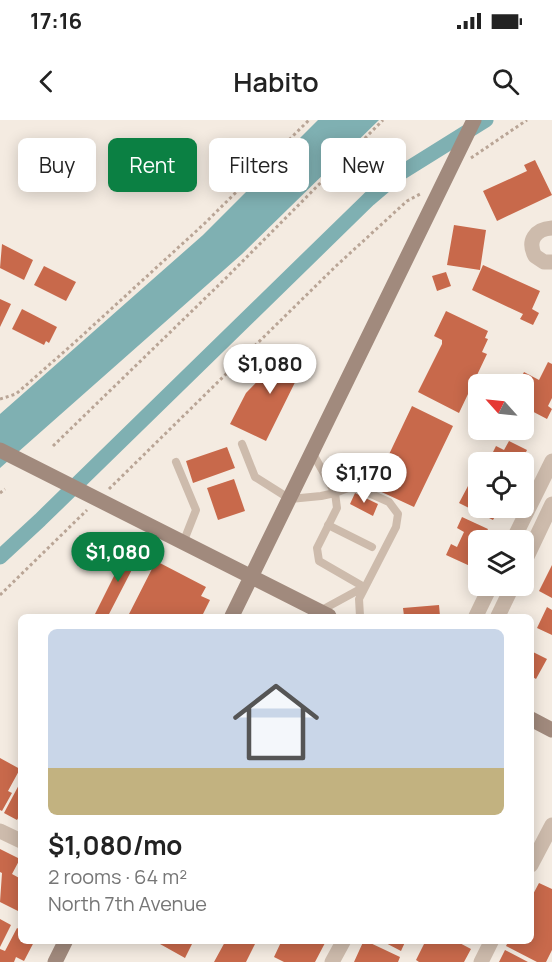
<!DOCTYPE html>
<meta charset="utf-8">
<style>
:root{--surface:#fff;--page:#f2f2f2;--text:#222;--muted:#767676;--line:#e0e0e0;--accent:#0b8043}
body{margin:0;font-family:Manrope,sans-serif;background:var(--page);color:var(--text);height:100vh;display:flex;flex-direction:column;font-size:22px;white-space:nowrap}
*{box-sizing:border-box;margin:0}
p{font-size:20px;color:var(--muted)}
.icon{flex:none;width:33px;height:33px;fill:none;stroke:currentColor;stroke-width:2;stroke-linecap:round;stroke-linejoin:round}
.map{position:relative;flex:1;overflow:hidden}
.sheet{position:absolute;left:18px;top:494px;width:516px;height:330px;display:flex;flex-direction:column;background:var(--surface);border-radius:9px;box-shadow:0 3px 15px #0003}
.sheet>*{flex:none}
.banner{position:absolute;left:18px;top:18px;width:516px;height:54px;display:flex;gap:12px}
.needle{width:39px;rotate:297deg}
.controls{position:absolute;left:468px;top:254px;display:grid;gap:12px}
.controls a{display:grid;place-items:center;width:66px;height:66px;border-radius:9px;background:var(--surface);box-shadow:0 3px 15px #0003;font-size:30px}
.price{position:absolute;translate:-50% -51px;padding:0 14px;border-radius:21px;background:#fff;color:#222;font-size:20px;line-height:39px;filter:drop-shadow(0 2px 3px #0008)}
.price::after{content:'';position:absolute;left:50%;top:36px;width:18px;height:14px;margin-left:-9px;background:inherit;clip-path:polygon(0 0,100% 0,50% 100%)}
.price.selected{background:var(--accent);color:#fff}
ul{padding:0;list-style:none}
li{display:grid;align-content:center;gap:12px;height:318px;padding:0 30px}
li+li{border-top:2px solid var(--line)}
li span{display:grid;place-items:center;height:186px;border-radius:9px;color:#555}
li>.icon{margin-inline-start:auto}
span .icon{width:108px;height:108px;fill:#fffc;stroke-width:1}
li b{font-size:26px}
.tag{padding:0 21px;border-radius:9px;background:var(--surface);box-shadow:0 3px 15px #0003;font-size:21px;line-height:54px}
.tag.selected{background:var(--accent);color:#fff}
.status{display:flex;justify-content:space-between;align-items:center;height:42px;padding:0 30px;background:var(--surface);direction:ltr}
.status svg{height:16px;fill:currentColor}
header{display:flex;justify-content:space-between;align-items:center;height:78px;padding:0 30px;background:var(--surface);font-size:27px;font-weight:600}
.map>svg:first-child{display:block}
</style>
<div class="status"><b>17:16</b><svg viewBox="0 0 49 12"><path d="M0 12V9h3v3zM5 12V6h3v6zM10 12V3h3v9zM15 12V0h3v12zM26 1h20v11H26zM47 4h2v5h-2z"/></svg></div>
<header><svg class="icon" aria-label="back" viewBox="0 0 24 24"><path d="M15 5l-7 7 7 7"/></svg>Habito<svg class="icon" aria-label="search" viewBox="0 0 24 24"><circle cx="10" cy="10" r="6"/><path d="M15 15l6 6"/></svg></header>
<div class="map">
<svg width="552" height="842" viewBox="0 0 552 842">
<rect width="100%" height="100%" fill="#f4ebe1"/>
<path fill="#7fb0b2" d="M 318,0 L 379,0 L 242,134 L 0,348 L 0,294 L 203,115 Z"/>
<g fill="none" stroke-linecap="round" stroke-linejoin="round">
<path stroke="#7fb0b2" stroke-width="15" d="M 0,437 L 40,400 L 369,79 L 396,56 L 486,0"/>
</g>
<path fill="#c8694b" d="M 535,40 L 552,75 L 497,101 L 483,71 L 527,51 L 524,45 Z
M 454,105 L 486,110 L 480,150 L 447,145 Z
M 2,124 L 33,140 L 24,160 L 0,148 Z
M 483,145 L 540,171 L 532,189 L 539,193 L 533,205 L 520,199 L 523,194 L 472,170 Z
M 44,146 L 76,162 L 66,181 L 34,165 Z
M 446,152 L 451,166 L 437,171 L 432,156 Z
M 0,179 L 11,184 L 0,207 Z
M 22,189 L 57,207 L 49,223 L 46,221 L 44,225 L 12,209 Z
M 446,191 L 488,211 L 485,218 L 488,219 L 482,232 L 487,234 L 459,293 L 418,272 L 442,224 L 442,220 L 434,216 Z
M 292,226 L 309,234 L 266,321 L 230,304 L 246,273 Z
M 548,242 L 552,244 L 552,278 L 548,286 L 552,289 L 547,299 L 524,287 L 524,264 L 518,264 L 524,252 L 539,260 Z
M 412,286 L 453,306 L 414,387 L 373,368 Z
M 509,321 L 527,330 L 521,342 L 488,342 L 496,326 L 504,330 Z
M 227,327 L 235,348 L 193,363 L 186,341 Z
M 478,356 L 478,387 L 500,387 L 493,400 L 459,383 L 468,366 L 472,368 Z
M 234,359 L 245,391 L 218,400 L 207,368 Z
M 355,373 L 378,384 L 373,396 L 350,384 Z
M 462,397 L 488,409 L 483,420 L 478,420 L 478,429 L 470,446 L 446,435 L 451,424 L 457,427 L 464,412 L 457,408 Z
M 128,428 L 140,434 L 108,496 L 94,496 Z
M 156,441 L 206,467 L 201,476 L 210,480 L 202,496 L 128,496 Z
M 552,445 L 552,478 L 539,471 Z
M 439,485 L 440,496 L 404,496 L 403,488 Z
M 547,487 L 552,490 L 552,515 L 537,508 Z
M 531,531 L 547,539 L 536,559 L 531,556 Z
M 0,638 L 20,649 L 8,671 L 12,673 L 2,691 L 0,690 Z
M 21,661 L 21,693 L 17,700 L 4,693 Z
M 0,729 L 20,739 L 12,754 L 21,759 L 20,792 L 0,782 L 2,753 L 0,752 Z
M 539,763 L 552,769 L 552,830 L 546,842 L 537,842 L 506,826 L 509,820 L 531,820 L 531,778 Z
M 0,799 L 11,805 L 0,827 Z
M 17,808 L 21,810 L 21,820 L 35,820 L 24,841 L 16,837 L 14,842 L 0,842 L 0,829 L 5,831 Z
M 162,820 L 194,820 L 185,838 L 160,824 Z
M 226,820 L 257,820 L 246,842 L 214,842 Z
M 282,820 L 320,820 L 325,823 L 315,842 L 284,842 L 274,837 Z
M 364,820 L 400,837 L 398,842 L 354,842 Z
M 380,820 L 406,820 L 401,831 Z
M 426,820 L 454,820 L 471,829 L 464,842 L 419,842 L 416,840 Z
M 505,830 L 528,842 L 499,842 Z"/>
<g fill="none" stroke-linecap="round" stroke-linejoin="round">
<path stroke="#b9a596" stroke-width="3" stroke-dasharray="3 3" stroke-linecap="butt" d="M 471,38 L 527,0
M 0,279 L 16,274 L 74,223 L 204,104 L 309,0
M 53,326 L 226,158 L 383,0
M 109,369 L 336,146 L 407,81 L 422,73
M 0,373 L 5,369
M 0,475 L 87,390"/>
<path stroke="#cdbbac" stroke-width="8" d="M 242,324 L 255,357 L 290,379 L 321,376 L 335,373 L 337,388 L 317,428 L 319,441 L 364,467
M 312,332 L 335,373 L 353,366 L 389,382 L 398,394 L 396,407 L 359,479 L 360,496
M 176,342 L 196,390 L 183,423
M 328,405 L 372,427
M 320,491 L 364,467"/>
<path stroke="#cdbbac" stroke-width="15" d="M 552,108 C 535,109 527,121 535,136 L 544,142 L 552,142
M 513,420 L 552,341
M 524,443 L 552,384
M 476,496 L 491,465
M 498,496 L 513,465
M 0,711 L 21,721
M 531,745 L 552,705
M 332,842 L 344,820
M 481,842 L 492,820"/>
<path stroke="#a18a7d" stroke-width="15" d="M 0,330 L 329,496
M 232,496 L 474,0
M 531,599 L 552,610
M 55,842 L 66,820"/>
</g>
</svg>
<div class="controls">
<a><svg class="needle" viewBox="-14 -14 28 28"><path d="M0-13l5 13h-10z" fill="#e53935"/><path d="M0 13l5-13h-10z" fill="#767676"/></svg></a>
<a><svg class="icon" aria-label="locate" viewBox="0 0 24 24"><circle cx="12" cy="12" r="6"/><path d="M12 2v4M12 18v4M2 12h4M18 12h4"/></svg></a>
<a><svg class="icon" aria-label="layers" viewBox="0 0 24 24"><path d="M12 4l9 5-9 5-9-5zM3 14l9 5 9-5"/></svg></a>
</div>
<b class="price" style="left:270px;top:275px">$1,080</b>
<b class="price" style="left:364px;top:384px">$1,170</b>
<b class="price selected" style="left:118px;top:463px">$1,080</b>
<div class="banner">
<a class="tag">Buy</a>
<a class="tag selected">Rent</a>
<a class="tag">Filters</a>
<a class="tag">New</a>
</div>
<section class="sheet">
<ul>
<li><span style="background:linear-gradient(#c9d6e8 75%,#c2b280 0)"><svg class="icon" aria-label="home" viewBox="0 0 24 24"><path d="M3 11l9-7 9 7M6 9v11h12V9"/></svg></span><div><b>$1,080/mo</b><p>2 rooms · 64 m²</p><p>North 7th Avenue</p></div></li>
</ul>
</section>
</div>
